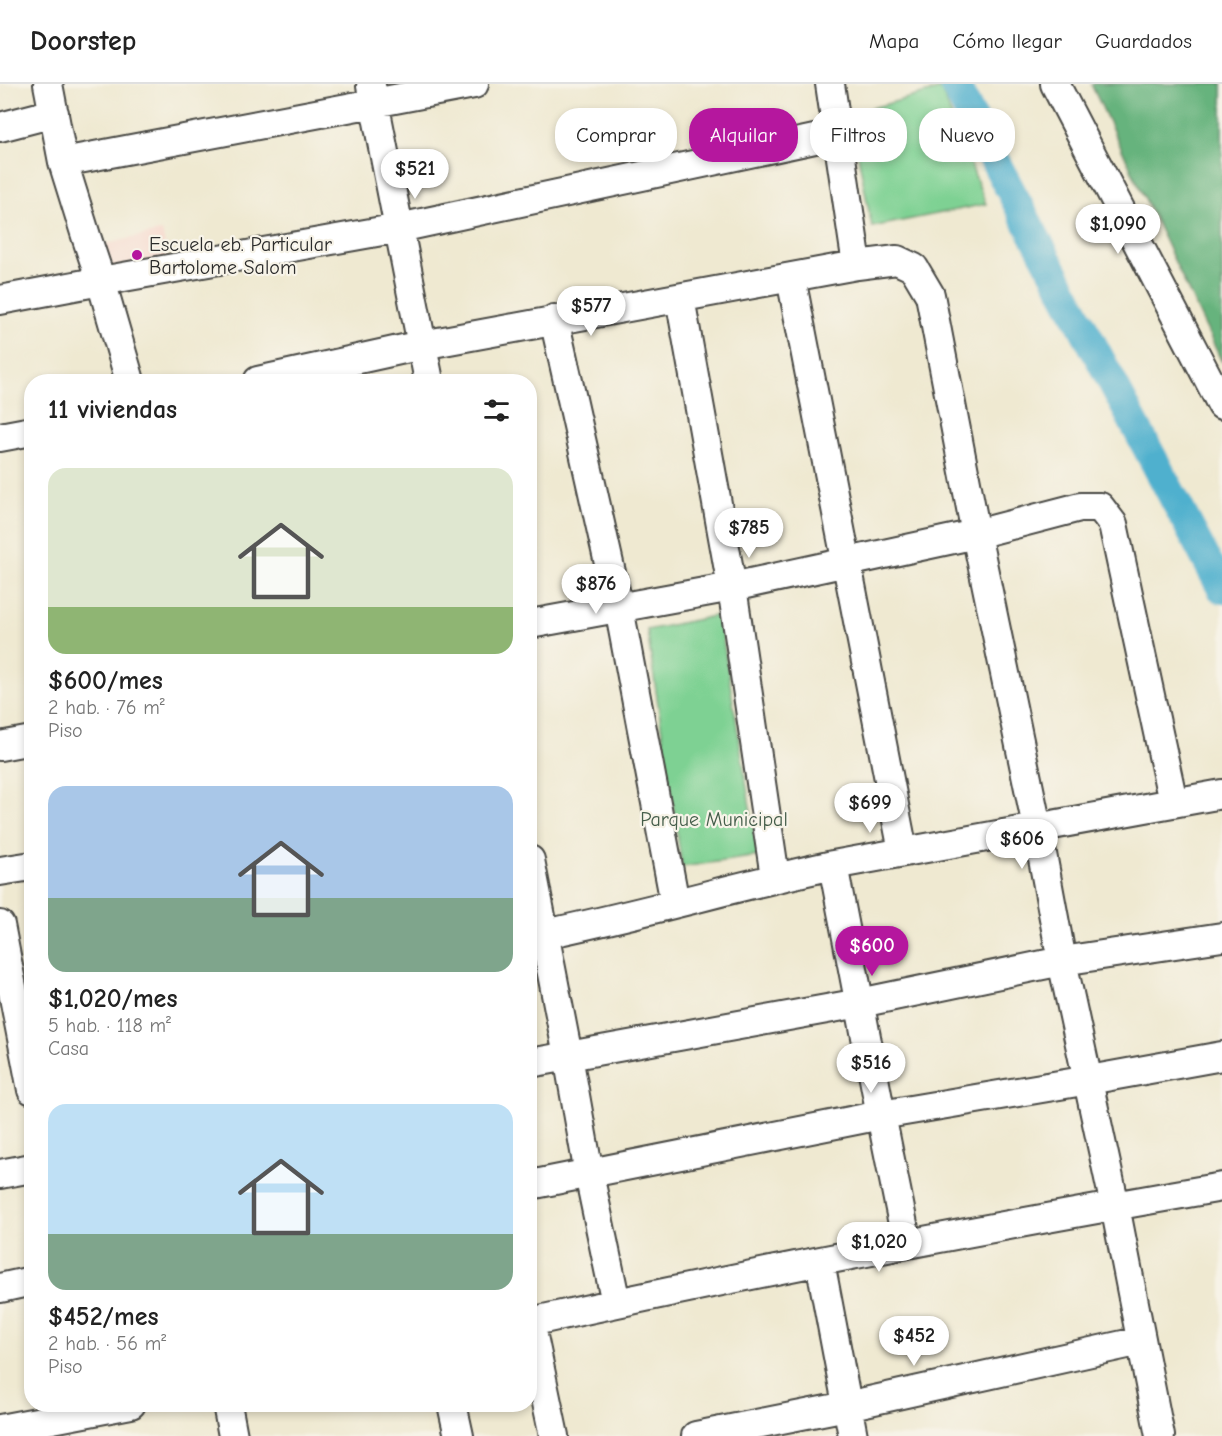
<!DOCTYPE html>
<html lang="es">
<meta charset="utf-8">
<style>
:root{--surface:#fff;--page:#f6f6f6;--text:#222;--muted:#767676;--line:#e0e0e0;--accent:#b5179e}
body{margin:0;font-family:"Comic Neue",sans-serif;background:var(--page);color:var(--text);height:100vh;display:flex;flex-direction:column;font-size:22px;white-space:nowrap}
*{box-sizing:border-box;margin:0}
p{font-size:20px;color:var(--muted)}
.icon{flex:none;width:33px;height:33px;fill:none;stroke:currentColor;stroke-width:2;stroke-linecap:round;stroke-linejoin:round}
.map{position:relative;flex:1;overflow:hidden}
.side{position:absolute;left:24px;top:290px;width:513px;height:1038px;display:flex;flex-direction:column;background:var(--surface);border-radius:24px;box-shadow:0 3px 9px #0003}
.side>*{flex:none}
.guide{position:absolute;left:555px;top:24px;width:570px;height:54px;display:flex;gap:12px}
.price{position:absolute;translate:-50% -51px;padding:0 14px;border-radius:21px;background:#fff;color:#222;font-size:20px;line-height:39px;filter:drop-shadow(0 2px 3px #0008)}
.price::after{content:'';position:absolute;left:50%;top:36px;width:18px;height:14px;margin-left:-9px;background:inherit;clip-path:polygon(0 0,100% 0,50% 100%)}
.price.selected{background:var(--accent);color:#fff}
ul{padding:0;list-style:none}
li{display:grid;align-content:center;gap:12px;height:318px;padding:0 24px}
li span{display:grid;place-items:center;height:186px;border-radius:18px;color:#555}
li>.icon{margin-inline-start:auto}
span .icon{width:108px;height:108px;fill:#fffc;stroke-width:1}
li b{font-size:26px}
h2{display:flex;justify-content:space-between;align-items:center;height:72px;padding:0 24px;font-size:26px}
.chip{padding:0 21px;border-radius:24px;background:var(--surface);box-shadow:0 3px 9px #0003;font-size:21px;line-height:54px}
.chip.selected{background:var(--accent);color:#fff}
header{display:flex;align-items:center;gap:36px;box-sizing:border-box;height:84px;padding:0 30px;background:var(--surface);border-bottom:2px solid var(--line)}
header strong{font-size:28px}
nav{display:flex;gap:33px;margin-inline-start:auto;font-size:21px}
.map>svg:first-child{display:block}
</style>
<header>
<strong>Doorstep</strong>
<nav><a>Mapa</a><a>Cómo llegar</a><a>Guardados</a></nav>
</header>
<div class="map">
<svg width="1222" height="1352" viewBox="0 0 1222 1352">
<rect width="100%" height="100%" fill="#f7f3e8"/>
<filter id="ink" filterUnits="userSpaceOnUse"><feTurbulence type="fractalNoise" baseFrequency=".0167" numOctaves="2"/><feDisplacementMap in="SourceGraphic" scale="12" xChannelSelector="R" yChannelSelector="G"/><feConvolveMatrix kernelMatrix="1 2 1 2 8 2 1 2 1" color-interpolation-filters="sRGB"/></filter>
<filter id="wash" filterUnits="userSpaceOnUse"><feTurbulence type="fractalNoise" baseFrequency=".008" numOctaves="4" result="noise"/><feDisplacementMap in="SourceGraphic" scale="24" xChannelSelector="R" yChannelSelector="G"/><feGaussianBlur stdDeviation="1.35" result="paint"/><feColorMatrix in="noise" values="0 0 0 0 0 0 0 0 0 0 0 0 0 0 0 0 0 1.4 0 .05"/><feComposite in="paint" operator="in"/></filter>
<g filter="url(#wash)">
<rect width="100%" height="100%" fill="#efe9d1"/>
<path fill="#f7d1c6" d="M 162,147 L 169,181 L 116,192 L 102,161 Z"/>
<path fill="#7ed193" stroke="#547e5f" stroke-width="1.5" d="M 941,5 L 986,120 L 872,143 L 850,30 Z
M 719,531 L 758,772 L 682,783 L 647,546 Z"/>
<path fill="#66b37d" stroke="#486f54" stroke-width="1.5" d="M 1091,0 L 1222,0 L 1222,278 Z"/>
<g fill="none" stroke-linecap="round" stroke-linejoin="round">
<path stroke="#4fb0ce" stroke-width="30" d="M 954,0 L 1222,505"/>
</g>
</g>
<g filter="url(#ink)">
<g fill="none" stroke-linecap="round" stroke-linejoin="round">
<g stroke="#484844" stroke-width="32">
<path id="street" d="M 48,0 L 63,78 L 86,152 L 101,197 L 130,297
M 830,0 L 857,181
M 1055,0 L 1222,321
M 371,2 L 429,297
M 0,43 L 54,29
M 63,78 L 474,0
M 791,194 L 903,767
M 680,214 L 732,503 L 775,793
M 0,216 L 101,197 L 399,144 L 838,50
M 554,235 L 619,524 L 675,819
M 258,297 L 422,261 L 857,181 L 897,176 L 914,184 L 930,211 L 976,450 L 1037,743 L 1062,877 L 1115,1122 L 1160,1352
M 0,353 L 32,347
M 530,540 L 732,503 L 976,450 L 1080,423 L 1100,423 L 1113,440 L 1173,718
M 0,662 L 32,656
M 530,776 L 568,972 L 589,1090 L 616,1219
M 833,781 L 881,1031 L 907,1160
M 0,787 L 32,782
M 0,841 L 32,1006
M 530,853 C 632,833 732,803 833,781 L 1222,710
M 530,979 L 860,919 L 1062,877 L 1222,853
M 0,1090 L 32,1084
M 530,1101 L 881,1031 L 1089,996 L 1222,972
M 820,1178 L 853,1352
M 0,1204 L 32,1197
M 530,1238 C 759,1187 990,1143 1222,1103
M 530,1238 L 554,1352
M 227,1320 L 233,1352
M 452,1320 L 459,1352
M 0,1345 L 131,1320
M 696,1352 L 847,1322 L 1141,1257"/>
</g>
<use href="#street" stroke="#fff" stroke-width="28"/>
</g>
</g>
<circle fill="#b5179e" stroke="#f7f3e8" stroke-width="2" cx="137" cy="171" r="6"/>
<g text-anchor="middle" stroke-width="4.5" stroke-linejoin="round" paint-order="stroke">
<g font-size="20" fill="#2b2b2b" stroke="#f7f3e8" text-anchor="start">
<text x="149" y="167">Escuela eb. Particular<tspan x="149" dy="23">Bartolome Salom</tspan></text>
</g>
<g font-size="20" fill="#445d4a" stroke="#f7f3e8">
<text x="714" y="742">Parque Municipal</text>
</g>
</g>
</svg>
<b class="price" style="left:415px;top:116px">$521</b>
<b class="price" style="left:1118px;top:171px">$1,090</b>
<b class="price" style="left:591px;top:253px">$577</b>
<b class="price" style="left:749px;top:475px">$785</b>
<b class="price" style="left:596px;top:531px">$876</b>
<b class="price" style="left:870px;top:750px">$699</b>
<b class="price" style="left:1022px;top:786px">$606</b>
<b class="price selected" style="left:872px;top:893px">$600</b>
<b class="price" style="left:871px;top:1010px">$516</b>
<b class="price" style="left:879px;top:1189px">$1,020</b>
<b class="price" style="left:914px;top:1283px">$452</b>
<div class="guide">
<a class="chip">Comprar</a>
<a class="chip selected">Alquilar</a>
<a class="chip">Filtros</a>
<a class="chip">Nuevo</a>
</div>
<section class="side">
<h2>11 viviendas<svg class="icon" aria-label="filters" viewBox="0 0 24 24"><path d="M4 7h16M4 17h16"/><circle cx="9" cy="7" r="2"/><circle cx="15" cy="17" r="2"/></svg></h2>
<ul>
<li><span style="background:linear-gradient(#dfe7d0 75%,#8fb573 0)"><svg class="icon" aria-label="home" viewBox="0 0 24 24"><path d="M3 11l9-7 9 7M6 9v11h12V9"/></svg></span><div><b>$600/mes</b><p>2 hab. · 76 m²</p><p>Piso</p></div></li>
<li><span style="background:linear-gradient(#a9c7e8 60%,#7fa58c 0)"><svg class="icon" aria-label="home" viewBox="0 0 24 24"><path d="M3 11l9-7 9 7M6 9v11h12V9"/></svg></span><div><b>$1,020/mes</b><p>5 hab. · 118 m²</p><p>Casa</p></div></li>
<li><span style="background:linear-gradient(#bfe0f5 70%,#7fa58c 0)"><svg class="icon" aria-label="home" viewBox="0 0 24 24"><path d="M3 11l9-7 9 7M6 9v11h12V9"/></svg></span><div><b>$452/mes</b><p>2 hab. · 56 m²</p><p>Piso</p></div></li>
</ul>
</section>
</div>
